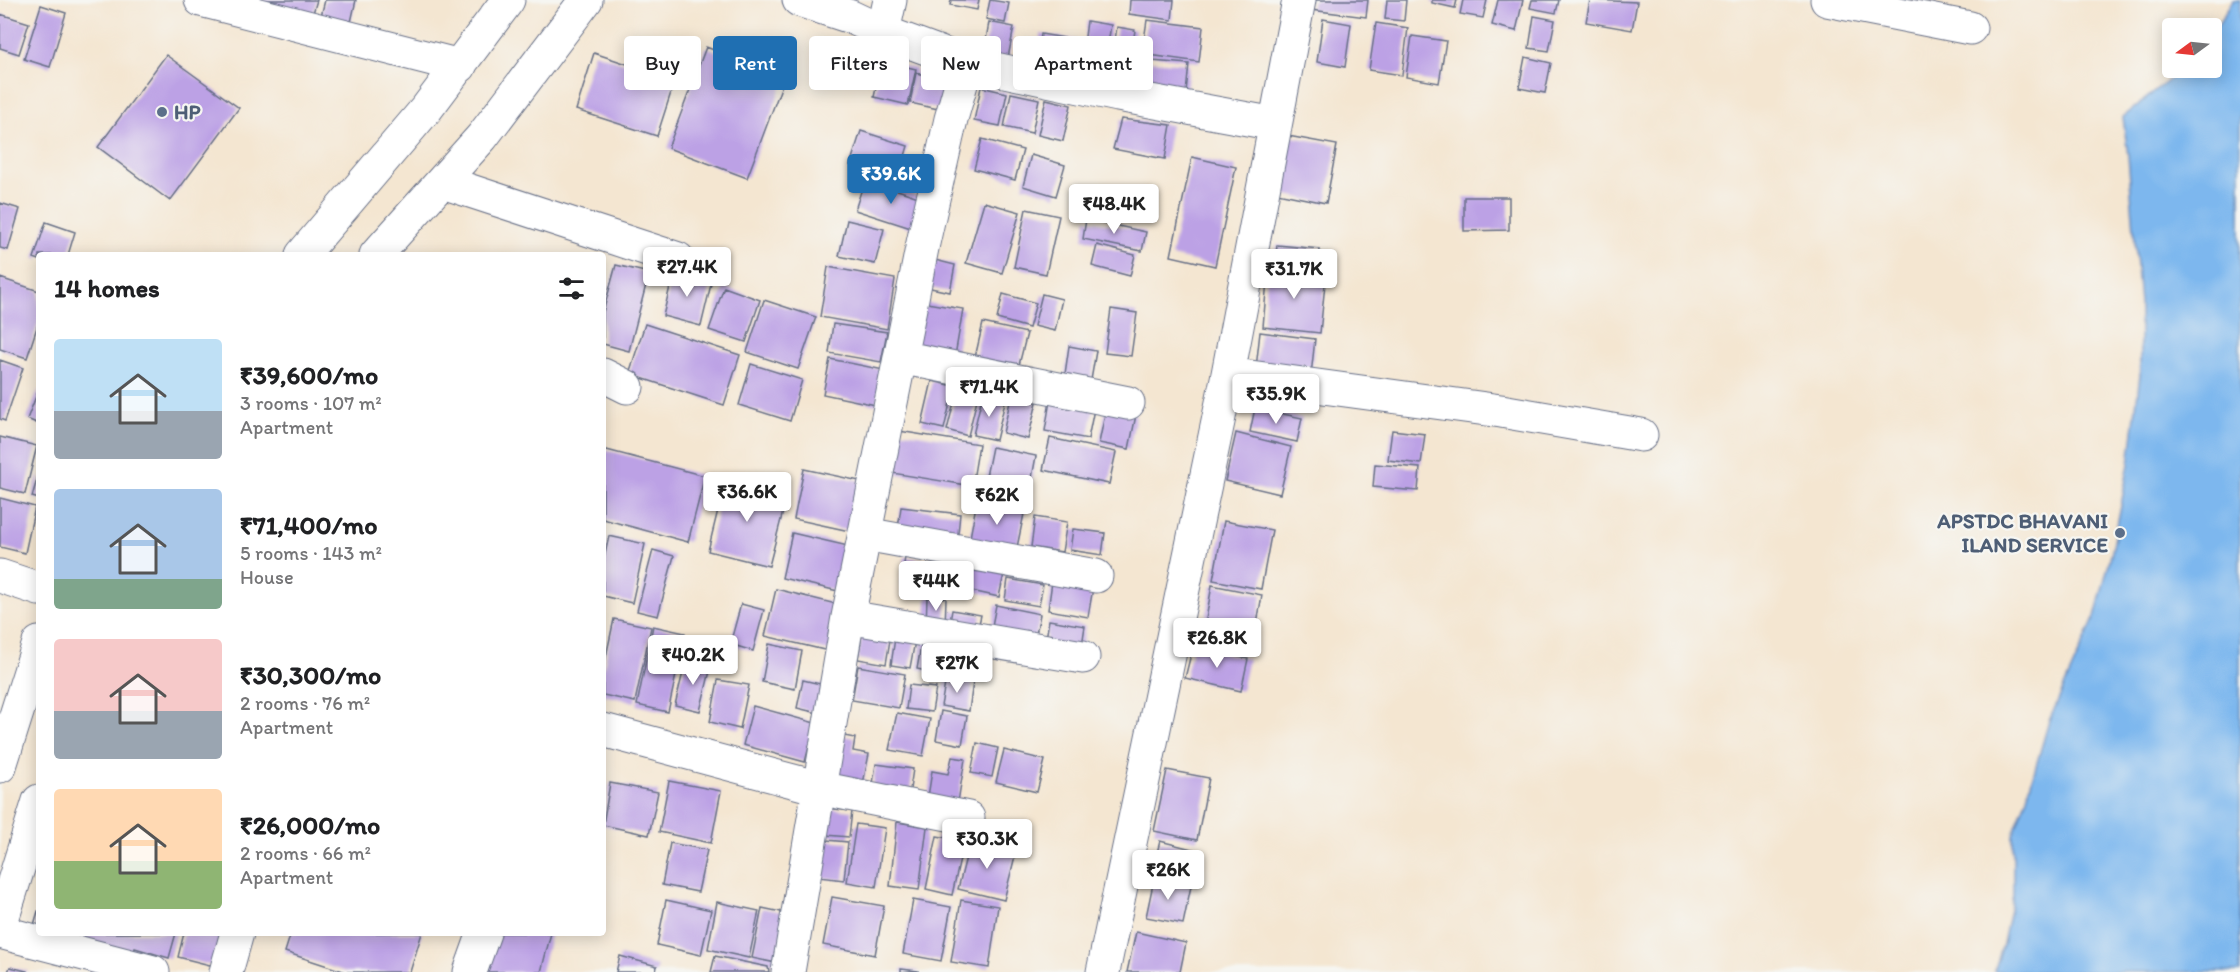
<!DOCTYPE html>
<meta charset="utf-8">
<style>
:root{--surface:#fff;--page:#f6f6f6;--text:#202124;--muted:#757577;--accent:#1f6fb2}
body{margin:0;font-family:Itim,sans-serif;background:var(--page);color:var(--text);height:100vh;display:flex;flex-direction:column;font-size:22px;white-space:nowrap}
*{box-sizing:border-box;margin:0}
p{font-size:20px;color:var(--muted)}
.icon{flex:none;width:33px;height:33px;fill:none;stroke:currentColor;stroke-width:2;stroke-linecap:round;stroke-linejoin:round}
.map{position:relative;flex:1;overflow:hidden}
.drawer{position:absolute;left:36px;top:252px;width:570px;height:684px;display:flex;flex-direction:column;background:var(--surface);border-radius:6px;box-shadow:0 3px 15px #0003}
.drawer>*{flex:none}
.hud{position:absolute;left:624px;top:36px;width:570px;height:54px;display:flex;gap:12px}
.needle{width:39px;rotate:255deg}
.fabs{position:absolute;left:2162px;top:18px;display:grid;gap:12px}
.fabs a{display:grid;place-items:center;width:60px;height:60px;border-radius:6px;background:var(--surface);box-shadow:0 3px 15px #0003;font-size:30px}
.price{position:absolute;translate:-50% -51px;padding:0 14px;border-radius:6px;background:#fff;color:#222;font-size:20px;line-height:39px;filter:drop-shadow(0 2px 3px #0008)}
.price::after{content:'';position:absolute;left:50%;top:36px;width:18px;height:14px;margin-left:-9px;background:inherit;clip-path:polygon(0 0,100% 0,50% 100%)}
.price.current{background:var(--accent);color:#fff}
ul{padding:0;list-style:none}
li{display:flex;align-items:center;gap:18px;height:150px;padding:0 18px}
li span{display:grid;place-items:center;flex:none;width:168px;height:120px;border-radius:6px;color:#555}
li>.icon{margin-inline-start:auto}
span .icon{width:72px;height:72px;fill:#fffc;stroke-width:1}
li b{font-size:26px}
h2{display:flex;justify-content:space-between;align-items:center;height:72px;padding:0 18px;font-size:26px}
.pill{padding:0 21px;border-radius:6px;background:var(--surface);box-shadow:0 3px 15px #0003;font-size:21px;line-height:54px}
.pill.current{background:var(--accent);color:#fff}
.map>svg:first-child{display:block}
</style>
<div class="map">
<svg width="2240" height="972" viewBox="0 0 2240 972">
<rect width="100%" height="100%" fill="#f6f6f2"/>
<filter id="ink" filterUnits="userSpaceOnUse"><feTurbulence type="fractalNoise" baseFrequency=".0167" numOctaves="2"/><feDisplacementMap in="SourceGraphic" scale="12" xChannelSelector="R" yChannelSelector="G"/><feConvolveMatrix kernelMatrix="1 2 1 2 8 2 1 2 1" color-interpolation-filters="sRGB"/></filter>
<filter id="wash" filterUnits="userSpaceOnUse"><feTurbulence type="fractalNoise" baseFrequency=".008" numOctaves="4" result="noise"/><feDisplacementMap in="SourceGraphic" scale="24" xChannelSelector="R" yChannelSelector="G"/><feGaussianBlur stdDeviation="1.35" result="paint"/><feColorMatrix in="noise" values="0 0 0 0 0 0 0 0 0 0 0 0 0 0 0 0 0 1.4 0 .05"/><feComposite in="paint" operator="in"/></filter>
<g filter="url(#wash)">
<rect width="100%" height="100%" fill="#f4e6d1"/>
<path fill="#7db7ee" stroke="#4c73a6" stroke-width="1.5" d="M 2233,0 L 2240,0 L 2240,972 L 1994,972 L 2003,944 L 2013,895 L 2013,835 L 2027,797 L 2049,721 L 2095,617 L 2112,551 L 2129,464 L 2140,375 L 2140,303 L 2128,156 L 2123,117 L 2184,68 L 2211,68 L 2211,36 Z"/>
<g id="blocks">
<path fill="#bca1e5" d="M 260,0 L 317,0 L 310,23 Z
M 325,0 L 356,0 L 349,31 L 319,24 Z
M 951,0 L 979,0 L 977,10 L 950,5 Z
M 990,0 L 1009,3 L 1005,23 L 986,19 Z
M 1130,0 L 1174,0 L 1172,20 L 1129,14 Z
M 1313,0 L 1368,0 L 1366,17 L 1311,10 Z
M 1387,0 L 1406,0 L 1404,21 L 1385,19 Z
M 1432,0 L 1457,0 L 1455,8 L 1432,3 Z
M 1463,0 L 1487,0 L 1483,18 L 1460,14 Z
M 1498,0 L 1523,0 L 1516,31 L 1492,25 Z
M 1532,0 L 1559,0 L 1556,13 L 1530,8 Z
M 1590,0 L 1637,2 L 1632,30 L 1586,22 Z
M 41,5 L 66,13 L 50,67 L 24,59 Z
M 0,14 L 29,23 L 19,54 L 0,48 Z
M 1534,16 L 1555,20 L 1549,51 L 1529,48 Z
M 1323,19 L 1351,24 L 1345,67 L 1317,62 Z
M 1147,20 L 1203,27 L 1199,62 L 1142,54 Z
M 1087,21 L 1111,25 L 1106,55 L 1083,52 Z
M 989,22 L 1014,27 L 1007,63 L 983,58 Z
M 1376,23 L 1408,28 L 1402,75 L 1369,70 Z
M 1117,27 L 1135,30 L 1131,57 L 1113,54 Z
M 1041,34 L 1077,40 L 1071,78 L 1036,72 Z
M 1412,36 L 1446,41 L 1439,83 L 1406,77 Z
M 706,47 L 785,77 L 747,178 L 668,148 Z
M 594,53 L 675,80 L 657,136 L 576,110 Z
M 166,55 L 239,108 L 170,201 L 98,147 Z
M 1525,57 L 1551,63 L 1545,93 L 1519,88 Z
M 882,61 L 916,69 L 908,105 L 874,97 Z
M 1151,61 L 1189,64 L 1185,102 L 1147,98 Z
M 916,73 L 949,80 L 943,110 L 910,103 Z
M 981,87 L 1007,93 L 1000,126 L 974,121 Z
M 1011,93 L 1039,99 L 1032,133 L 1004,127 Z
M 1046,99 L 1071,105 L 1063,141 L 1038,135 Z
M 1121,119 L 1171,125 L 1165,159 L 1113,149 Z
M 861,131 L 908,146 L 898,180 L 850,165 Z
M 1288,136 L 1337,145 L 1326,203 L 1277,193 Z
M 982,139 L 1023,150 L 1015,180 L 974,169 Z
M 1031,155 L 1065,165 L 1056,196 L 1023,186 Z
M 1192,157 L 1236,167 L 1215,266 L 1171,256 Z
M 865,179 L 927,200 L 917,230 L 855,210 Z
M 1464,197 L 1509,197 L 1509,230 L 1464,231 Z
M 984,202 L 1020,212 L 1002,273 L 966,263 Z
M 0,203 L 20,209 L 8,250 L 0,248 Z
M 1026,209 L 1059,216 L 1046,274 L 1014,267 Z
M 1086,219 L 1146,232 L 1142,251 L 1083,239 Z
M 847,220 L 884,229 L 875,264 L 839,256 Z
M 46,222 L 75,232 L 68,255 L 39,255 L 39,260 L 34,258 Z
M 1097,245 L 1135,255 L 1130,276 L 1092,266 Z
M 1277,245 L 1320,249 L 1319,268 L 1275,264 Z
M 927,258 L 955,265 L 950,292 L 921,286 Z
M 616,265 L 649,273 L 629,351 L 603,344 L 603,312 Z
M 828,267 L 895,279 L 887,329 L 820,317 Z
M 1268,268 L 1326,274 L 1320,333 L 1263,327 Z
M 674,270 L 712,280 L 701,326 L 663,316 Z
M 0,278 L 39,291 L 39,321 L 27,358 L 0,349 Z
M 724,287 L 760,300 L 746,342 L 709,330 Z
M 1003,294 L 1036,303 L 1029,328 L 997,319 Z
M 1042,294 L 1062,299 L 1055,331 L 1034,326 Z
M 764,300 L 816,317 L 798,369 L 747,352 Z
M 915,301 L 963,309 L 955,356 L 907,347 Z
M 1111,309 L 1137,313 L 1131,356 L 1105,353 Z
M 983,323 L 1027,333 L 1017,373 L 974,362 Z
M 645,324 L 740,355 L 724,405 L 629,374 Z
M 833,324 L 887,332 L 881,362 L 829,353 Z
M 1260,332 L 1315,339 L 1311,375 L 1256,368 Z
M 1069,346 L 1096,351 L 1090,386 L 1064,381 Z
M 830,359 L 884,370 L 876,405 L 823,394 Z
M 0,360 L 23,368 L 5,421 L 0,419 Z
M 751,364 L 802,380 L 790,421 L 739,405 Z
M 932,381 L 954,386 L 944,429 L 922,424 Z
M 39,389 L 39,424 L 27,419 Z
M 957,390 L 978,395 L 968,436 L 947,430 Z
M 982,397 L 1005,402 L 996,440 L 973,435 Z
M 1011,397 L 1037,402 L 1028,439 L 1003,433 Z
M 1050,401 L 1094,409 L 1088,439 L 1045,431 Z
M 1255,408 L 1302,418 L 1297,442 L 1250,432 Z
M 1106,409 L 1136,415 L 1129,449 L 1099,443 Z
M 1392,430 L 1425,434 L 1421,464 L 1388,460 Z
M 899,431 L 979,444 L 972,486 L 892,473 Z
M 1236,433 L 1291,447 L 1280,494 L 1225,481 Z
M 0,437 L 37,446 L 25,494 L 0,488 Z
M 1050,438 L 1116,452 L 1109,484 L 1043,470 Z
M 992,447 L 1036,456 L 1027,505 L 982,496 Z
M 603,449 L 705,476 L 688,542 L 603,519 Z
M 1375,464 L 1420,468 L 1418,491 L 1373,487 Z
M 804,469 L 869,483 L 859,533 L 794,519 Z
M 38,476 L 39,476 L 39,499 L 32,497 Z
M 725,481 L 787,496 L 769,566 L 708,551 Z
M 0,498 L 35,507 L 25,553 L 0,547 Z
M 977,500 L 1025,509 L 1016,552 L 969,543 Z
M 901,507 L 960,514 L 957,543 L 897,535 Z
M 1035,517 L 1067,522 L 1062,552 L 1031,547 Z
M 1224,521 L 1272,530 L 1261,589 L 1213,580 Z
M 1073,529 L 1105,533 L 1102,555 L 1070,550 Z
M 792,533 L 861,549 L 851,594 L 782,578 Z
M 609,536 L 645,544 L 632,603 L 603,596 L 603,563 Z
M 653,550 L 674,556 L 658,616 L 637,611 Z
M 905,557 L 944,563 L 941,590 L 901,584 Z
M 965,560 L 1005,569 L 999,597 L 958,588 Z
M 1008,579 L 1043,585 L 1039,606 L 1005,600 Z
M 1052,582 L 1093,588 L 1088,617 L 1048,610 Z
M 1212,585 L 1262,595 L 1255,635 L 1205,625 Z
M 776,589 L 844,606 L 833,652 L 765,636 Z
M 927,597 L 946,598 L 945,628 L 926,627 Z
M 741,604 L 764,610 L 753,651 L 730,644 Z
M 996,605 L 1040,614 L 1034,645 L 990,636 Z
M 952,610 L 981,615 L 976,638 L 948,633 Z
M 614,619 L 651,627 L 635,702 L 603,695 L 603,671 Z
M 1049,620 L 1085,626 L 1081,652 L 1045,646 Z
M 653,626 L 685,633 L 668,712 L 637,705 Z
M 863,629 L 891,634 L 886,664 L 858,659 Z
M 895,638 L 915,641 L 910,668 L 891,665 Z
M 922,640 L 945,644 L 940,674 L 917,669 Z
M 769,644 L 802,651 L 795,689 L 762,682 Z
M 1193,646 L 1248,659 L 1241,691 L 1185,678 Z
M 686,660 L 711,667 L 700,711 L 675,705 Z
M 858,666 L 905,674 L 899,708 L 852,700 Z
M 946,678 L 973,682 L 969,711 L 941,706 Z
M 718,680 L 749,685 L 740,729 L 710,722 Z
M 803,680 L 829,686 L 822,714 L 797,708 Z
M 909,685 L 936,688 L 932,712 L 906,709 Z
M 753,706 L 815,723 L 805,762 L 743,745 Z
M 941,711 L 967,716 L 962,745 L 936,740 Z
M 897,713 L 930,719 L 923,756 L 889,750 Z
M 834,734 L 855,738 L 853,751 L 869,754 L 862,789 L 826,783 Z
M 977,743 L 998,748 L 992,777 L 971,773 Z
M 1004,750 L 1045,760 L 1037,792 L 996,782 Z
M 952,757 L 965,759 L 958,802 L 928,797 L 932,771 L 948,774 Z
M 876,764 L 913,769 L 909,796 L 872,790 Z
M 1167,770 L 1209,778 L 1197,840 L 1154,831 Z
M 669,781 L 721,791 L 711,843 L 659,832 Z
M 610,783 L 658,792 L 649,835 L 603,825 Z
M 816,807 L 852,811 L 849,837 L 814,834 Z
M 897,822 L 927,827 L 919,890 L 890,886 Z
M 856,824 L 885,828 L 876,887 L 847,882 Z
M 937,836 L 964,841 L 952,895 L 926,889 Z
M 815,839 L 848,842 L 844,880 L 811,876 Z
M 970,841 L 1016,852 L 1004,900 L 958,889 Z
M 1160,841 L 1200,851 L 1192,879 L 1153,869 Z
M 670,843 L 707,850 L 698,892 L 662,885 Z
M 1154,879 L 1191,886 L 1183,924 L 1146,917 Z
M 832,897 L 884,906 L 875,955 L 823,945 Z
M 666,900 L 711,910 L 701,955 L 657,945 Z
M 913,900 L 951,907 L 941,961 L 903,954 Z
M 961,900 L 998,906 L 989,968 L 951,962 Z
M 717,902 L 759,911 L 749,958 L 708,949 Z
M 762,908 L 786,913 L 776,963 L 752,958 Z
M 38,911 L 39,911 L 39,926 L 34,925 Z
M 1136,932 L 1186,943 L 1180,972 L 1127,972 Z
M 55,933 L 176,933 L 169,958 L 135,948 L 132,960 Z
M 184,933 L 223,933 L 214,966 L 178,957 Z
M 291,933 L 422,933 L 410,972 L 346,972 L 285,952 Z
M 495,933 L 551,933 L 541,972 L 485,972 Z
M 620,956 L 657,966 L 656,972 L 616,972 Z
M 715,956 L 768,967 L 769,972 L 711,972 Z
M 10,967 L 27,971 L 27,972 L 8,972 Z
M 901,969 L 918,971 L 918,972 L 901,972 Z"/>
</g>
</g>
<g filter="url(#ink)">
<use href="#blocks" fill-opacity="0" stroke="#676f86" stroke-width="1.5"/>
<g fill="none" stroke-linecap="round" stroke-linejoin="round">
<g stroke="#676f86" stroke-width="35">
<path id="minor" d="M 201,0 L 460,66
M 799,0 L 851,17 L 883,32 L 967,63 L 1118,95 L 1275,124
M 1827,0 L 1970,28
M 883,32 L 890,0
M 443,182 L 678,259
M 900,357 L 1128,403
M 1228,374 L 1501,411 L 1641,435
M 603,375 L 627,387
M 865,534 L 1096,576
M 0,576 L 39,589
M 848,617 L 1083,657
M 603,730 L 819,788 L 968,818
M 0,932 L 153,972
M 226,972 L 237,933
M 470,972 L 484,933
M 788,972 L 848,617 L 923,243 L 951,119 L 967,63
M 1103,972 L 1228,374 L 1299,0"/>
</g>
<g stroke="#676f86" stroke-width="35">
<path id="highway" d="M 302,255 L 427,108 L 508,0
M 376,255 L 482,137 L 586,0
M 0,766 L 39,643
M 0,926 L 39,801"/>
</g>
<use href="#minor" stroke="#fff" stroke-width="33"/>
<use href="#highway" stroke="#fff" stroke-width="33"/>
</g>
</g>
<g fill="#5c6f8a" stroke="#f6f6f2" stroke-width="2">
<circle cx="162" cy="112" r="6"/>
<circle cx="2120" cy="533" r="6"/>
</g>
<g text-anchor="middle" stroke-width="4.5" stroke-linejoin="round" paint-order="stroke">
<g font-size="21" font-weight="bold" fill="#4e5e75" stroke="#f6f6f2" text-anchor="start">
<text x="174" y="119">HP</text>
<text x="2108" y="528" text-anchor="end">APSTDC BHAVANI<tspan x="2108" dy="24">ILAND SERVICE</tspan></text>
</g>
</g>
</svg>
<div class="fabs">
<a><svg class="needle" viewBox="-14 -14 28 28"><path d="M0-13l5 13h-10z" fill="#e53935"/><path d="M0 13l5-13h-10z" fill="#757577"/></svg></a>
</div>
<b class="price current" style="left:891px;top:205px">₹39.6K</b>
<b class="price" style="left:1114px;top:235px">₹48.4K</b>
<b class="price" style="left:687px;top:298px">₹27.4K</b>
<b class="price" style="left:1294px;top:300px">₹31.7K</b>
<b class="price" style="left:989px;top:418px">₹71.4K</b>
<b class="price" style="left:1276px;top:425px">₹35.9K</b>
<b class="price" style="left:747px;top:523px">₹36.6K</b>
<b class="price" style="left:997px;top:526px">₹62K</b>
<b class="price" style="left:936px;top:612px">₹44K</b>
<b class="price" style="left:1217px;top:669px">₹26.8K</b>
<b class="price" style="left:693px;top:686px">₹40.2K</b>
<b class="price" style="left:957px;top:694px">₹27K</b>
<b class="price" style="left:987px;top:870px">₹30.3K</b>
<b class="price" style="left:1168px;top:901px">₹26K</b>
<div class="hud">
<a class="pill">Buy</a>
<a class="pill current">Rent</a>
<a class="pill">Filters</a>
<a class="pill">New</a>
<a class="pill">Apartment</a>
</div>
<section class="drawer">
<h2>14 homes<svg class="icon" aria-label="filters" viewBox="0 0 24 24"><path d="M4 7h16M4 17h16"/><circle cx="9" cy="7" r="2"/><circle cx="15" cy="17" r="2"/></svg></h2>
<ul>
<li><span style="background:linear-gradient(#bfe0f5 60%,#9aa5b1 0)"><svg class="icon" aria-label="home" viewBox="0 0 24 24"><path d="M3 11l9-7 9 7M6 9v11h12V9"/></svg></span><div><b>₹39,600/mo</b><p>3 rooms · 107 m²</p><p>Apartment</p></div></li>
<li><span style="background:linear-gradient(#a9c7e8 75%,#7fa58c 0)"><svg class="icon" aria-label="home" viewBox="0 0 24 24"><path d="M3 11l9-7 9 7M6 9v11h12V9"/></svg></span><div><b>₹71,400/mo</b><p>5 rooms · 143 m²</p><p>House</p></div></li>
<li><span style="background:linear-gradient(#f6c9c9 60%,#9aa5b1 0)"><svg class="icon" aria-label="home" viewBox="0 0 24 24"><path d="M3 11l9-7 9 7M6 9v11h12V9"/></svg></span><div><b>₹30,300/mo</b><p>2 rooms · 76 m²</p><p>Apartment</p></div></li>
<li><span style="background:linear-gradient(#ffd9b3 60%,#8fb573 0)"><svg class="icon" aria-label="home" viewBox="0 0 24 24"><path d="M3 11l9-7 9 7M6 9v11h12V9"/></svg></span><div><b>₹26,000/mo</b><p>2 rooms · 66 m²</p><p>Apartment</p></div></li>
</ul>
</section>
</div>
